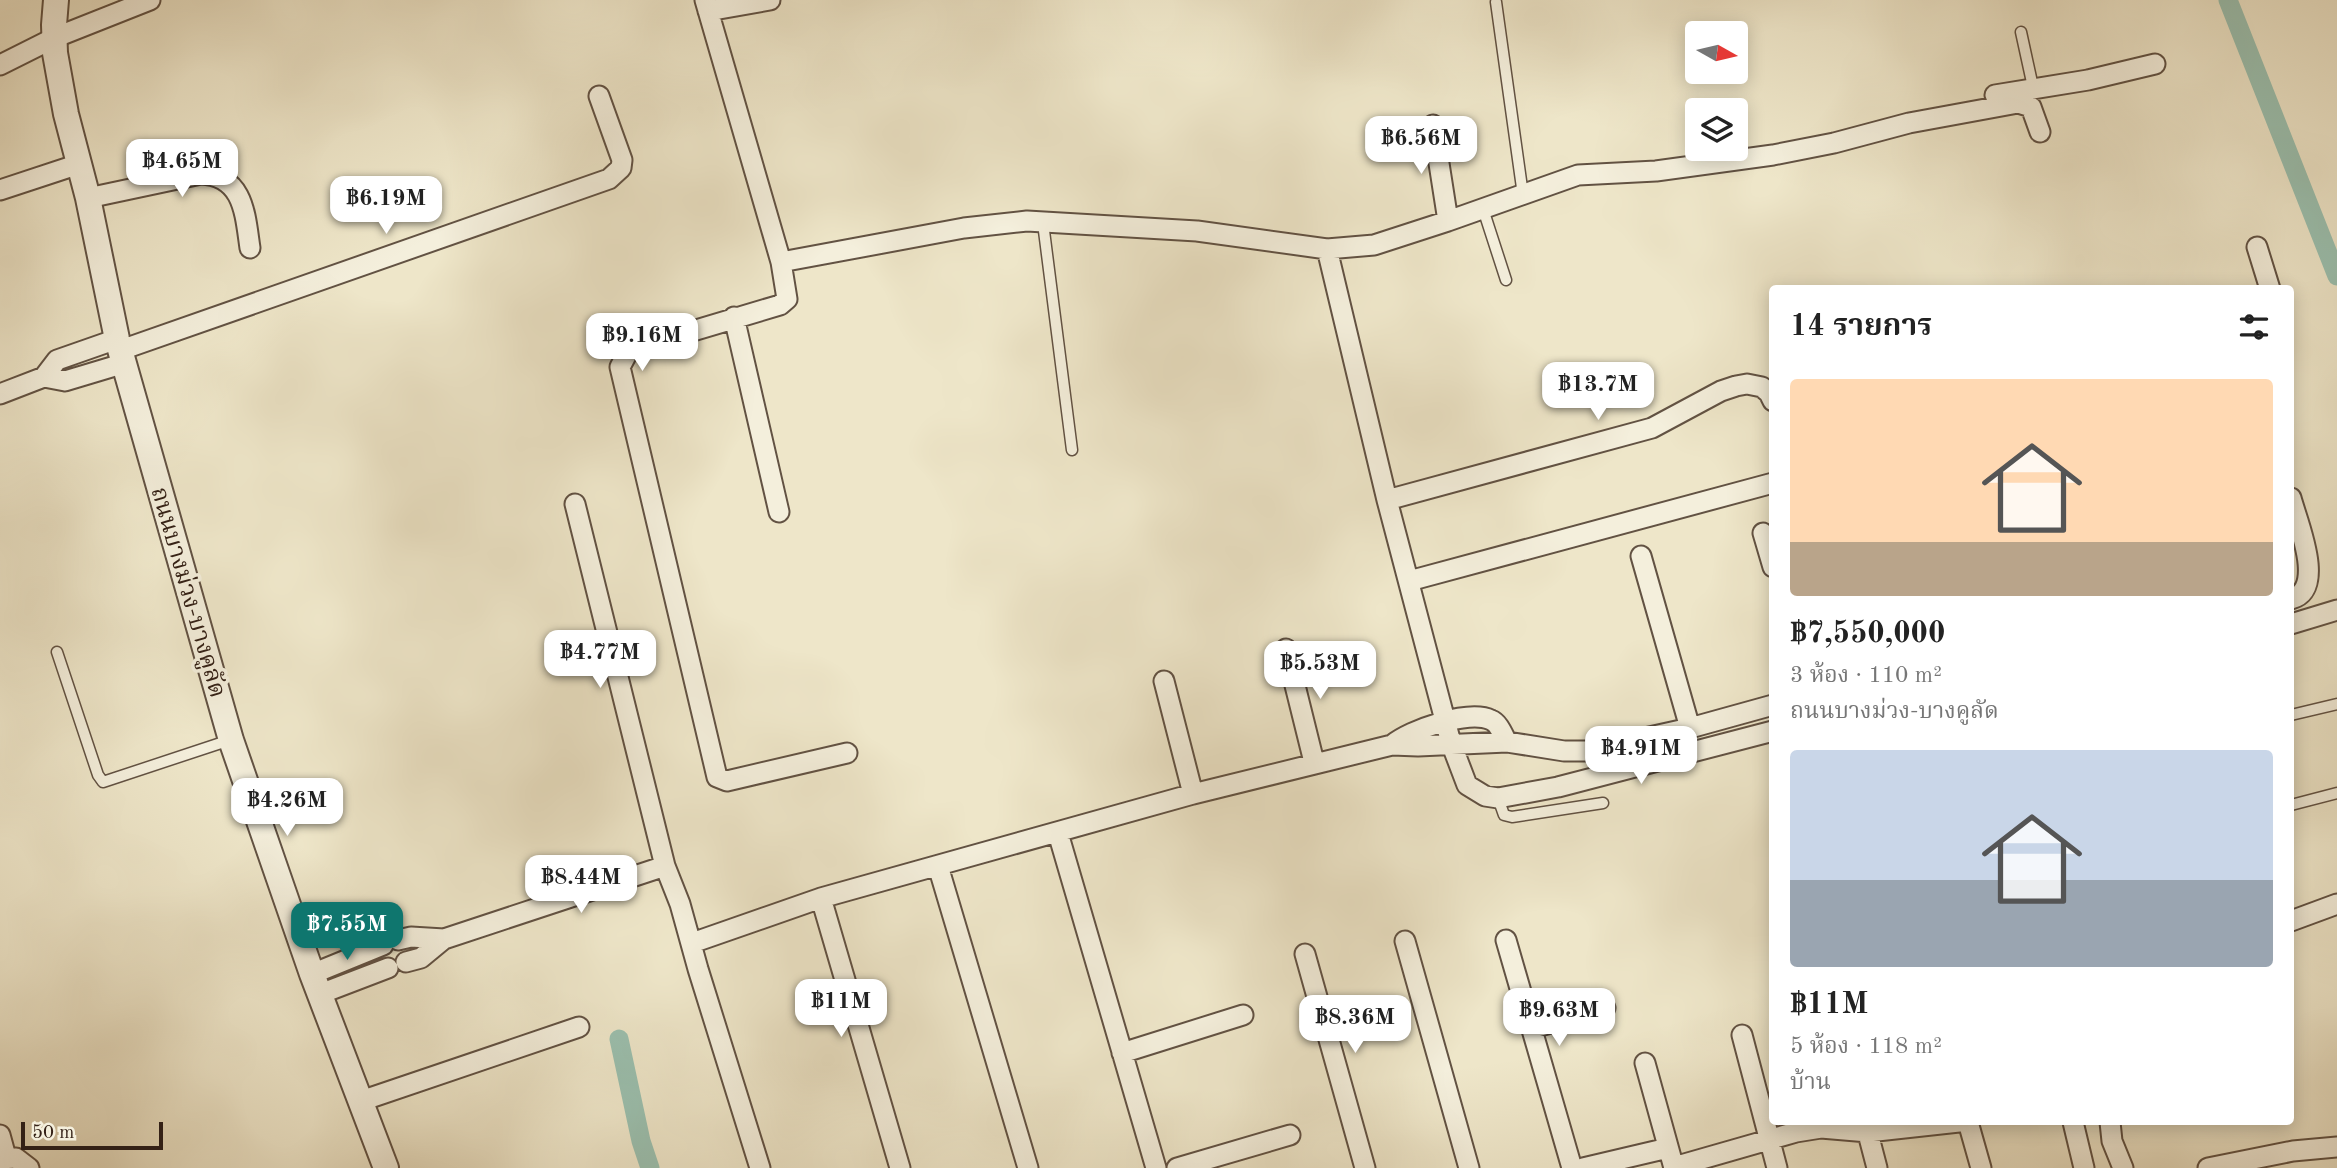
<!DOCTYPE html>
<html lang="th">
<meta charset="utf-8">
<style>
:root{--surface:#fff;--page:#f6f6f6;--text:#222;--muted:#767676;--accent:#0f766e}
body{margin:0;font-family:"Old Standard TT","Noto Serif Thai",serif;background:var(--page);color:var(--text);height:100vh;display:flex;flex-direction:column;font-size:26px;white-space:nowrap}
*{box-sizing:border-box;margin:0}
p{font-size:23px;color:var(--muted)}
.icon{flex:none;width:38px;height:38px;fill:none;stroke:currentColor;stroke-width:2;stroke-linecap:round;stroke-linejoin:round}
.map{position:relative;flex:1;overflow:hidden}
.panel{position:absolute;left:1769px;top:285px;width:525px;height:840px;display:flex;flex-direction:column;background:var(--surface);border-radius:7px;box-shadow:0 4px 18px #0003}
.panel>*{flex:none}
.needle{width:46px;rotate:98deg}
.buttons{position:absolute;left:1685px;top:21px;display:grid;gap:14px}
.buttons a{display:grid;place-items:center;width:63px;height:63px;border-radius:7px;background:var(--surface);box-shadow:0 4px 18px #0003;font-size:35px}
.scale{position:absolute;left:21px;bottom:18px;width:142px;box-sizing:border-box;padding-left:7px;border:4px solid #342116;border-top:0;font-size:19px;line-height:24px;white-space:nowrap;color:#342116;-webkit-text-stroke:5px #f4efdc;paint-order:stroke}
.price{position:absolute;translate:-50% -60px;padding:0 16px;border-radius:14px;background:#fff;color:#222;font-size:23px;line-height:46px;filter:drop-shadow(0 2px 4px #0008)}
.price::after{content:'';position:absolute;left:50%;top:42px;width:21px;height:16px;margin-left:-10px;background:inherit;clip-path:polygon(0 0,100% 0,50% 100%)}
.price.current{background:var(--accent);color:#fff}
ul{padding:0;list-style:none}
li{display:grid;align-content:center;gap:14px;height:371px;padding:0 21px}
li span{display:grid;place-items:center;height:217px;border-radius:7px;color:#555}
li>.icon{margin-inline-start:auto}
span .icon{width:126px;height:126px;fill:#fffc;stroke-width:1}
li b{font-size:30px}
h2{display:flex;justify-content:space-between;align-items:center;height:84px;padding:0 21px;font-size:30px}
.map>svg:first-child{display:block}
</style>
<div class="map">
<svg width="2337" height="1168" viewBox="0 0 2337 1168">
<rect width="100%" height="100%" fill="#eee6c9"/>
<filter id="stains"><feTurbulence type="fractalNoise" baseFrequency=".00286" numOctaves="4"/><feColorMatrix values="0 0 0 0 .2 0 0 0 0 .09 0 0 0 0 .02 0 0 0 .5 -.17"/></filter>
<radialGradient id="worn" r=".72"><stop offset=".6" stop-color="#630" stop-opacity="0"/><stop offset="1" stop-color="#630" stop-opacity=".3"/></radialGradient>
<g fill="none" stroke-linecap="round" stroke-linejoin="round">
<path stroke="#9bc0af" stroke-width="19" d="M 2228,0 L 2337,276
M 619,1039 L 641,1141 L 650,1168"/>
<g stroke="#625243" stroke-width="13">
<path id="service" d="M 1496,2 L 1523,195
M 2021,32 L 2033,87
M 1483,209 L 1506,280
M 1043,223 L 1072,450
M 57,652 L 98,775 L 103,782 L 230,740
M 2291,715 L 2337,704
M 1498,798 L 1504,815 L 1512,817 L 1603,803
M 2291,805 L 2337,793"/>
</g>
<g stroke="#625243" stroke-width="23">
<path id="minor" d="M 705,0 L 781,262 L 787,299 L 780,305 L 629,350 L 620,367 L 717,777 L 727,781 L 847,753
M 708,11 L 770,0
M 0,65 L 54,38 L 150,0
M 1995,95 L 2088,80 L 2155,64
M 1433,125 L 1448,221
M 0,190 L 79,164
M 88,198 L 201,174 C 244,176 245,214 250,248
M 2257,247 L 2270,289
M 1327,249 L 1387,500 L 1451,743 L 1467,785 L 1485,796 L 1498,798 L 1558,787 L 1773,731
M 781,262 L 964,228 L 1027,221 L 1197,231 L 1327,249 L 1374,245 L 1448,221 L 1578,175 L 1656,171 L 1773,155 L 1834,143 L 1909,123 L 2018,103 L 2031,107 L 2040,132
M 734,317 L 779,512
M 121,350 L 609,179 L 621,168 L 622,160 L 599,96
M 44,377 L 57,360 L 117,339
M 0,394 L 44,377 L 65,381 L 125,363
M 2291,498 C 2297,521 2327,590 2291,599
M 1387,500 L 1652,428 L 1721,391 L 1736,386 L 1747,384 L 1762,387 L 1769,393 L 1773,401
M 575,504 L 665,866
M 1763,533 L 1773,567
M 1641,556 L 1690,728
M 1409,581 L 1773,483
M 2291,624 L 2337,610
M 1286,649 L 1314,762
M 1164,681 L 1193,794
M 1392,745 C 1410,730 1469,709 1491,720 C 1499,723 1503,735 1507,742
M 1058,833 L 1156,1168
M 938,866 L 1028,1168
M 821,898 L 900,1168
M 2291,921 L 2337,904
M 398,940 L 411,937 L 444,939
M 1506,940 L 1572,1168
M 1405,941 L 1469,1168
M 692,943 L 821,898 L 1193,794 L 1392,745 L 1418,746 L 1507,742 L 1564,751 L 1586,751 L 1690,728 L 1773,705
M 1305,954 L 1365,1168
M 406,962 L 421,958 L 444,939 L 665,866 L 680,904 L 698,969 L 760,1168
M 312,974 L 383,945
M 320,994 L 388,968
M 1533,1028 L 1605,1008
M 1742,1035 L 1777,1168
M 1122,1053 L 1243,1015
M 1645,1063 L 1674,1168
M 361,1101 L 579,1027
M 1865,1122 L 1877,1168
M 1968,1122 L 1981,1168
M 2073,1122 L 2084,1168
M 2110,1122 L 2112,1141 L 2123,1168
M 0,1135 L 6,1157
M 0,1159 L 16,1158 L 29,1168
M 1674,1167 L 1796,1132 L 1821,1128 L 1868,1132 L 1959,1122
M 1177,1168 L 1290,1135
M 1583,1168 L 1668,1148
M 2208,1168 L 2293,1151 L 2337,1147"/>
</g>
<g stroke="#625243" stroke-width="28">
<path id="tertiary" d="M 56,0 L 54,25 L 55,53 L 66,114 L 88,198 L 117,339 L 231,740 L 312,974 L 386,1168"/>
</g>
<use href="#service" stroke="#f4efdc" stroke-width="10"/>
<use href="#minor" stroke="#f4efdc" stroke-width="19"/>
<use href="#tertiary" stroke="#f4efdc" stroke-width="24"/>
</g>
<g text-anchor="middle" stroke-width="7" stroke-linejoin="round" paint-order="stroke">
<g font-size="24" fill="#342116" stroke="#f4efdc">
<text transform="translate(189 592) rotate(74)" y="8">ถนนบางม่วง-บางคูลัด</text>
</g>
</g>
<rect width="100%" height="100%" filter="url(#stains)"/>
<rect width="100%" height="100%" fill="url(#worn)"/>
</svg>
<div class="buttons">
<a><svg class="needle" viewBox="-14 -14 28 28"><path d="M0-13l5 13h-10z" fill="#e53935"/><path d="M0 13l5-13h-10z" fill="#767676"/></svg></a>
<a><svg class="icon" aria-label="layers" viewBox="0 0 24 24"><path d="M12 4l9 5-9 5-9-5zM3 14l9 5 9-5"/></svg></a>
</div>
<div class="scale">50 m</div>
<b class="price" style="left:1421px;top:176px">฿6.56M</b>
<b class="price" style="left:182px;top:199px">฿4.65M</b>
<b class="price" style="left:386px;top:236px">฿6.19M</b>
<b class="price" style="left:642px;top:373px">฿9.16M</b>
<b class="price" style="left:1598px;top:422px">฿13.7M</b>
<b class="price" style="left:600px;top:690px">฿4.77M</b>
<b class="price" style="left:1320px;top:701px">฿5.53M</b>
<b class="price" style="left:1641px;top:786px">฿4.91M</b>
<b class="price" style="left:287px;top:838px">฿4.26M</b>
<b class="price" style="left:581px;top:915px">฿8.44M</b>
<b class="price current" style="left:347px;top:962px">฿7.55M</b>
<b class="price" style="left:841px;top:1039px">฿11M</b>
<b class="price" style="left:1559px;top:1048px">฿9.63M</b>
<b class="price" style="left:1355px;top:1055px">฿8.36M</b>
<section class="panel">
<h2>14 รายการ<svg class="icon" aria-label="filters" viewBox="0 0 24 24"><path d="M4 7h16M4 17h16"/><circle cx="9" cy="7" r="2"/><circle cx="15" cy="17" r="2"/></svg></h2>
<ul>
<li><span style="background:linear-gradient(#ffd9b3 75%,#b9a48a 0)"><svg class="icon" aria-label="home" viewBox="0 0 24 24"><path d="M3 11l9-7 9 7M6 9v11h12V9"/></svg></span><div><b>฿7,550,000</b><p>3 ห้อง · 110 m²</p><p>ถนนบางม่วง-บางคูลัด</p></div></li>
<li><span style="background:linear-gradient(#c9d6e8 60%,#9aa5b1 0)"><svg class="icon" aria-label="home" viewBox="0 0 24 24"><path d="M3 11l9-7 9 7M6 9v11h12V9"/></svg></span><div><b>฿11M</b><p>5 ห้อง · 118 m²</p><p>บ้าน</p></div></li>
</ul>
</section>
</div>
